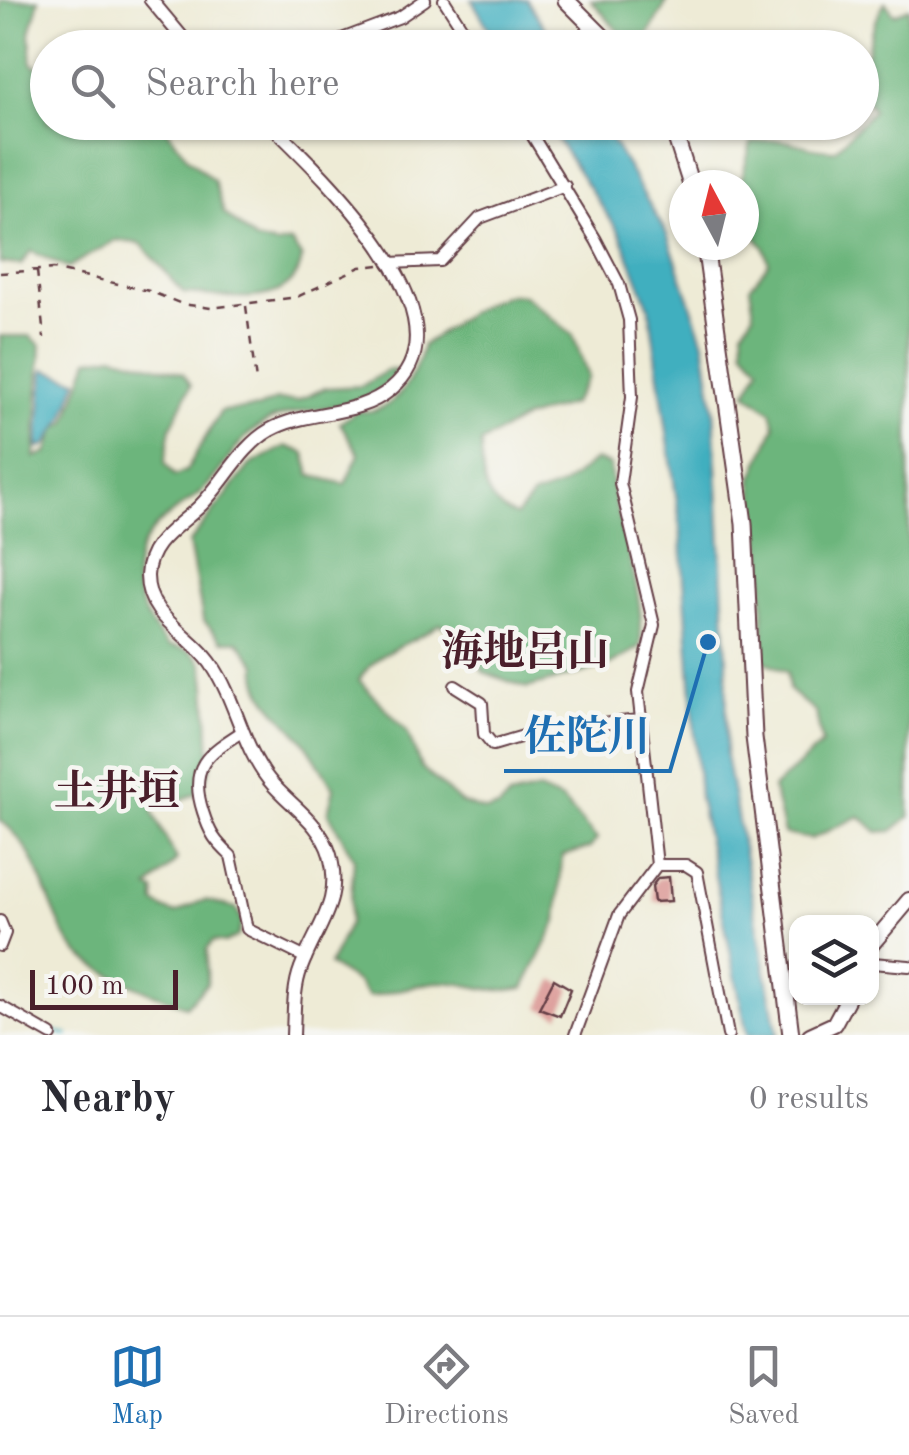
<!DOCTYPE html>
<meta charset="utf-8">
<style>
body{margin:0;font-family:"Old Standard TT","Noto Serif JP",serif;background:#f2f2f3;color:#2b2b33}
.controls{position:absolute;right:30px;bottom:30px;display:grid;overflow:hidden;border-radius:20px;box-shadow:0 2px 8px #0004}
.controls button{width:90px;height:90px;display:grid;place-items:center;padding:0;border:0;border-bottom:2px solid #e1e1e2;background:#fff;color:#2b2b33;font:50px sans-serif}
.compass{position:absolute;left:669px;top:170px;width:90px;height:90px;border-radius:50%;background:#fff;box-shadow:0 2px 8px #0004;rotate:353deg}
.scale{position:absolute;left:30px;bottom:25px;width:148px;box-sizing:border-box;padding-left:10px;border:5px solid #4a1f2b;border-top:0;font-size:28px;line-height:35px;white-space:nowrap;color:#4a1f2b;-webkit-text-stroke:8px #f6f6f2;paint-order:stroke}
.list{margin:0;padding:0;list-style:none}
h2{display:flex;justify-content:space-between;align-items:center;height:130px;margin:0;padding:0 40px;font-size:42px}
h2 small{font-size:32px;font-weight:400;color:#7c7c81}
.icon{flex:none;width:55px;height:55px;fill:none;stroke:currentColor;stroke-width:2;stroke-linecap:round;stroke-linejoin:round}
.map{position:relative;flex:none;width:909px;height:1035px;overflow:hidden}
.search{position:absolute;background:#fff;box-shadow:0 2px 8px #0004;left:30px;right:30px;top:30px;height:110px;display:flex;align-items:center;gap:25px;box-sizing:border-box;padding:0 35px;border-radius:55px;color:#7c7c81;font-size:38px}
.sheet{height:280px;background:#fff}
nav{display:flex;justify-content:space-around;align-items:center;box-sizing:border-box;height:140px;border-top:2px solid #e1e1e2;background:#fff;font-size:28px;color:#7c7c81}
nav a{display:grid;justify-items:center;gap:5px}
nav .on{color:#1f6fb2}
.map>svg:first-child{display:block}
</style>
<div class="map">
<svg width="909" height="1035" viewBox="0 0 909 1035">
<rect width="100%" height="100%" fill="#f6f6f2"/>
<filter id="ink" filterUnits="userSpaceOnUse"><feTurbulence type="fractalNoise" baseFrequency=".01" numOctaves="2"/><feDisplacementMap in="SourceGraphic" scale="20" xChannelSelector="R" yChannelSelector="G"/><feConvolveMatrix kernelMatrix="1 2 1 2 8 2 1 2 1" color-interpolation-filters="sRGB"/></filter>
<filter id="wash" filterUnits="userSpaceOnUse"><feTurbulence type="fractalNoise" baseFrequency=".0048" numOctaves="4" result="noise"/><feDisplacementMap in="SourceGraphic" scale="40" xChannelSelector="R" yChannelSelector="G"/><feGaussianBlur stdDeviation="2.25" result="paint"/><feColorMatrix in="noise" values="0 0 0 0 0 0 0 0 0 0 0 0 0 0 0 0 0 1.4 0 .05"/><feComposite in="paint" operator="in"/></filter>
<g filter="url(#wash)">
<rect width="100%" height="100%" fill="#eeebd6"/>
<path fill="#6cb57b" stroke="#5b6a53" stroke-width="2.5" d="M0,0h39l-9,33 2,30 15,10 1,49 114,1 26,35 26,23 10,32 31,27 21,5 15,-3 11,16c-8,54 -78,38 -118,35l-43,-49 -25,-4 -49,28 -36,-17 -10,14 -21,-2z
M591,0h77l-27,47 -8,1z
M885,2l9,12 15,-6v809l-17,14 -15,1 -17,-16 -49,23 -27,-5 -11,-46 49,-44 -6,-31 -27,-23 -2,-18 -23,-11 -1,-103 -11,-79 23,-53 -4,-15 -25,-18 14,-26 -16,-18 -1,-20 11,-16 -4,-26 19,-24 -5,-16 -20,-24v-38h-4l11,-42c40,-9 45,6 84,7l38,-40 -11,-17c5,-38 4,-57 23,-91z
M509,294l15,1 49,40 15,42 -16,27 -49,15 -42,24c1,31 1,62 35,73l17,-20 29,-10 33,-26 15,5c4,63 37,119 30,182l-30,18 -83,23 -44,-16 -11,-31 -32,-17c-33,24 -58,21 -81,56l48,51 14,36 40,36 25,8 13,-3 10,-11 30,-7 23,10 35,39 -7,9 -28,8 -5,66 -33,66c-41,7 -51,-6 -86,-6 -14,0 -51,12 -70,15l-10,-14 -29,-18 20,-42 5,-64 -26,-47 6,-24c-11,-16 -20,-33 -31,-48 -19,-24 -49,-42 -46,-75l-19,-24h-16l-19,-21 -14,-77 61,-78 36,-19 19,7 5,22 35,9 14,-30 -19,-31 17,-12c39,5 58,-35 66,-66 28,-19 54,-42 86,-51z
M0,336h30l11,9 -6,112 12,-4 9,-24 11,-7 22,-63 25,-4 69,18 8,12 -20,42 -6,36 10,13 11,-5 35,-60 38,-3 17,-8 21,1 28,-13 37,-2 26,-16h8c-22,44 -87,33 -125,50 -33,15 -40,40 -63,65 -15,17 -39,27 -54,44 -33,37 -17,85 14,117 14,2 25,4 34,17 6,11 7,84 8,101 0,9 -8,22 -13,29l-18,8 -17,-6 -7,5 -2,13 24,47 -28,28 6,3v12c28,20 22,5 50,-3l31,8 6,13 -4,15 -13,7 -12,-2 -6,8v35l-21,22c-30,-11 -100,-36 -117,-64 -24,-40 -29,-92 -69,-122z"/>
<path fill="#41afbf" stroke="#466775" stroke-width="2.5" d="M472,0h55l30,47h-58z
M546,123h56l65,111 37,108 10,66 13,253 -1,95 52,279h-31l-48,-238 -19,-273 -31,-217 -29,-73z
M44,369l34,11 -14,39 -19,27 -7,2z"/>
<g fill="none" stroke-linecap="round" stroke-linejoin="round">
<path stroke="#41afbf" stroke-width="2.5" d="M54,1031l14,4"/>
</g>
<g id="blocks">
<path fill="#d9918e" d="M669,877l2,24 -17,1 -2,-16 6,-8z
M554,979l17,10 -11,27 -21,-8z"/>
</g>
</g>
<g filter="url(#ink)">
<use href="#blocks" fill-opacity="0" stroke="#633e45" stroke-width="2.5"/>
<g fill="none" stroke-linecap="round" stroke-linejoin="round">
<g stroke="#633e45" stroke-width="14">
<path id="minor" d="M444,0l31,48
M318,48l82,-31 25,-17
M524,122l72,118 23,44 10,36 3,77 -12,86 34,142 -16,67 19,173 -38,50 -44,120
M389,263l51,-2 40,-43 85,-32
M455,686l27,17 2,31 9,11 51,-15 95,-10
M243,731c-36,23 -55,35 -40,81 7,22 12,29 28,44l16,73 59,29
M657,865h29l11,7 31,163
M0,921l5,12 -5,13
M872,963l37,3
M0,1006l51,29"/>
</g>
<g stroke="#633e45" stroke-width="16">
<path id="tertiary" d="M151,0l40,48
M268,122c49,48 209,196 123,267 -35,29 -83,20 -121,41 -30,17 -46,53 -71,77 -22,21 -51,35 -52,69 0,43 45,58 65,89 24,35 30,81 57,115 20,25 51,41 61,75 13,47 -14,72 -29,113 -8,20 -7,46 -8,67"/>
</g>
<g stroke="#633e45" stroke-width="18">
<path id="secondary" d="M872,944l37,-44
M810,1035l24,-11 14,-26"/>
</g>
<g stroke="#633e45" stroke-width="19">
<path id="primary" d="M566,0l48,48
M671,122l20,63
M705,245l39,278 10,214 37,298"/>
</g>
<path stroke="#633e45" stroke-width="2.5" stroke-dasharray="8 8" stroke-linecap="butt" d="M37,271l7,67
M0,273l53,-4 96,22 33,13 29,4 86,-11 63,-30 20,-2
M246,306l10,75"/>
<use href="#minor" stroke="#fff" stroke-width="10"/>
<use href="#tertiary" stroke="#fff" stroke-width="12"/>
<use href="#secondary" stroke="#fff" stroke-width="14"/>
<use href="#primary" stroke="#fff" stroke-width="15"/>
</g>
</g>
<g text-anchor="middle" dominant-baseline="central" stroke-width="9" stroke-linejoin="round" paint-order="stroke">
<g font-size="42" font-weight="bold" fill="#4a1f2b" stroke="#f6f6f2">
<text x="525" y="654">海地呂山</text>
<text x="117" y="794">土井垣</text>
</g>
</g>
<path fill="none" stroke="#1f6fb2" stroke-width="4" d="M708 642L670 771H504"/>
<circle fill="#1f6fb2" stroke="#f6f6f2" stroke-width="4" cx="708" cy="642" r="10"/>
<g font-size="42" text-anchor="middle" font-weight="bold" fill="#1f6fb2" stroke="#f6f6f2" stroke-width="9" stroke-linejoin="round" paint-order="stroke">
<text x="587" y="750">佐陀川</text>
</g>
</svg>
<div class="controls">
<button><svg class="icon" aria-label="layers" viewBox="0 0 24 24"><path d="M12 4l9 5-9 5-9-5zM3 14l9 5 9-5"/></svg></button>
</div>
<svg class="compass" viewBox="-18 -18 36 36"><path d="M0-13l5 13h-10z" fill="#e53935"/><path d="M0 13l5-13h-10z" fill="#7c7c81"/></svg>
<div class="scale">100 m</div>
<div class="search"><svg class="icon" aria-label="search" viewBox="0 0 24 24"><circle cx="10" cy="10" r="6"/><path d="M15 15l6 6"/></svg>Search here</div>
</div>
<section class="sheet">
<h2>Nearby<small>0 results</small></h2>
<ul class="list">
</ul>
</section>
<nav>
<a class="on"><svg class="icon" aria-label="map" viewBox="0 0 24 24"><path d="M3 6l6-2 6 2 6-2v14l-6 2-6-2-6 2zM9 4v14M15 6v14"/></svg>Map</a>
<a><svg class="icon" aria-label="directions" viewBox="0 0 24 24"><path d="M12 3l9 9-9 9-9-9zM9 14v-3h6M13 9l2 2-2 2"/></svg>Directions</a>
<a><svg class="icon" aria-label="saved" viewBox="0 0 24 24"><path d="M7 4h10v16l-5-4-5 4z"/></svg>Saved</a>
</nav>
